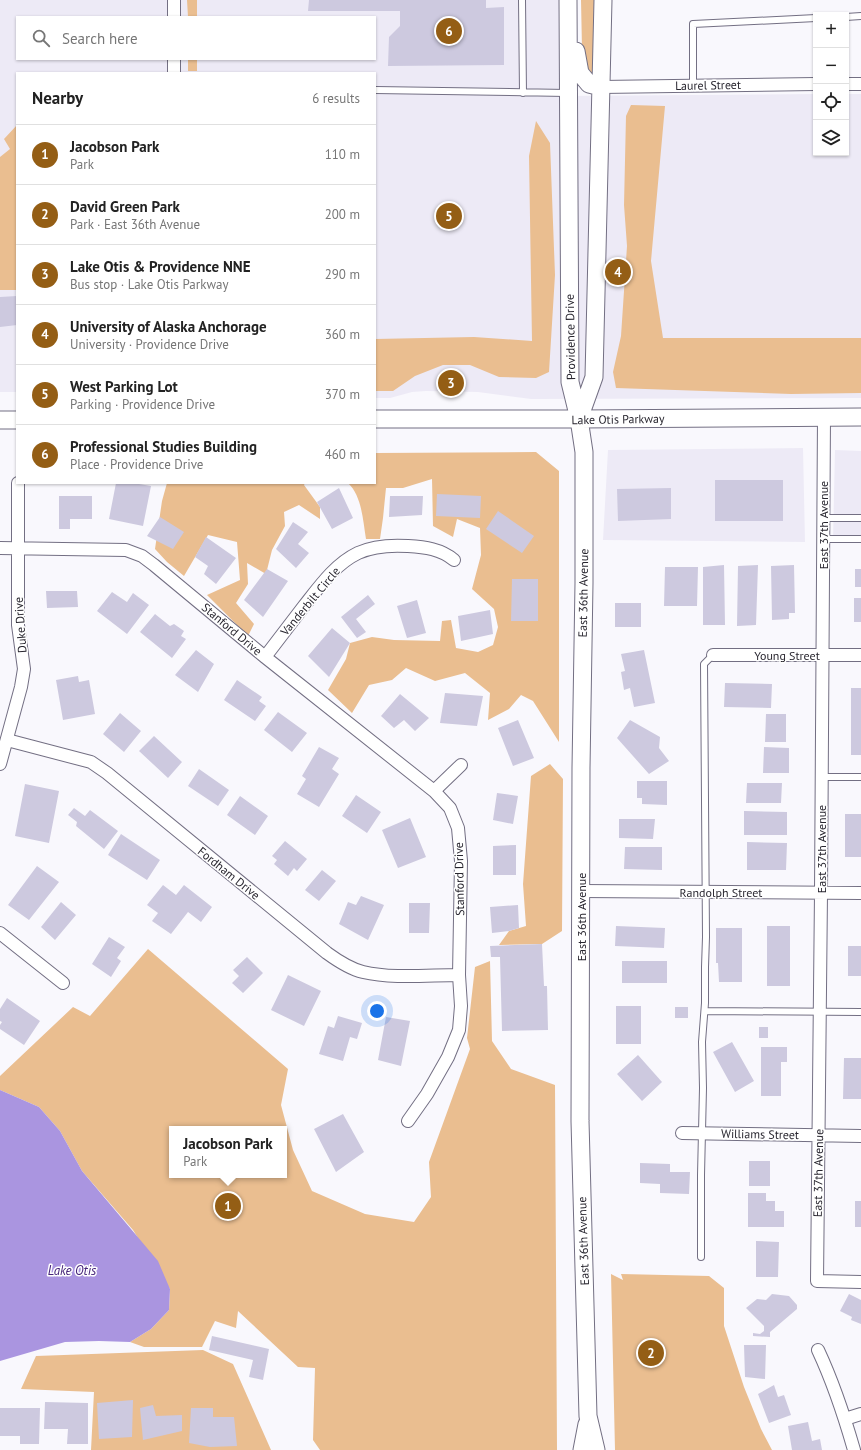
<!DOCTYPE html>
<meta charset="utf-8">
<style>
body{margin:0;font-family:"PT Sans",sans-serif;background:#f6f6f6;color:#222}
.controls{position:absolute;right:12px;top:12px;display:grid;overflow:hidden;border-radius:0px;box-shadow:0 1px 3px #0004}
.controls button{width:36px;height:36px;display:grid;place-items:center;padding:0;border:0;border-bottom:1px solid #e0e0e0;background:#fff;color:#222;font:20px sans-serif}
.you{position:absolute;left:377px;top:1011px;width:14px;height:14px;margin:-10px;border:3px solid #fff;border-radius:50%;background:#1a73e8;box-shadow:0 0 0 6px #1a73e833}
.badge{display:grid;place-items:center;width:26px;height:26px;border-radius:50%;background:#945e15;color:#fff;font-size:13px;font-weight:700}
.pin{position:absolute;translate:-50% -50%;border:2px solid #fff;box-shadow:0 1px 4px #0006}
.popup{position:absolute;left:169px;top:1126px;width:118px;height:52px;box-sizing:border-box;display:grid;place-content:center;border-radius:0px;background:#fff;filter:drop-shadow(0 1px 3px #0005);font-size:13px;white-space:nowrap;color:#767676}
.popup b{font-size:15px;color:#222}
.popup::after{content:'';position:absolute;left:50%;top:100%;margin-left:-8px;border:8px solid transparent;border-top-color:#fff}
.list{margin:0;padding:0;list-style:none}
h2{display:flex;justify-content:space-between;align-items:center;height:52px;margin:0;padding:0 16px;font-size:17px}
h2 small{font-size:13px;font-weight:400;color:#767676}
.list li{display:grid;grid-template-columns:26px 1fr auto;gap:12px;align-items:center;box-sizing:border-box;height:60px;padding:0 16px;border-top:1px solid #e0e0e0}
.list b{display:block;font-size:15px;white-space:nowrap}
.list p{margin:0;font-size:13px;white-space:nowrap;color:#767676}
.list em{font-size:13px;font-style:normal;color:#767676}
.icon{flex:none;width:22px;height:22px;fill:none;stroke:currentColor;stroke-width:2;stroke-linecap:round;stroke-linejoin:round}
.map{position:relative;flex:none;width:861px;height:1450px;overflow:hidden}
.search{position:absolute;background:#fff;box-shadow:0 1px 3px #0004;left:16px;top:16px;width:360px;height:44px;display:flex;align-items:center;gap:10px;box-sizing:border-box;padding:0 14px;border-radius:0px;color:#767676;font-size:15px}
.panel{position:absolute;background:#fff;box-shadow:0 1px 3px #0004;left:16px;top:72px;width:360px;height:412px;border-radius:0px}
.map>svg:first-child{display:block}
</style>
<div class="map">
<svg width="861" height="1450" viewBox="0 0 861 1450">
<rect width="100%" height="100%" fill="#f9f8fd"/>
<path fill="#edeaf6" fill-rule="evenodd" d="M0,0h559l1,96 256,-2v59h30v-59h15v304l-330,1 -53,-7 -52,-1 -14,1 -22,6h-15v-325h-358v319h-17zM17,17h358v42h-358z
M803,448l2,94 -202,-2 5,-90z
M835,450l26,1v91h-28z"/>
<path fill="#eabe90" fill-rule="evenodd" d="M187,0h10v17h-9z
M581,0h13l-1,75 -6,-6 -5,-20z
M188,59h9v12h-9z
M631,105l34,1 -14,155 12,77h198v55l-70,1 -175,-6 -3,-16 8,-36 6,-90 -3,-41 2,-89z
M536,121l14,22 5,132 -6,97 -13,6 -37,-1 -29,-12h-27l-28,11 -22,15h-18v-52l99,-2 58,4 -3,-185z
M17,125v165h-17v-133l10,-8 -6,-10z
M536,452l23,19v271l-26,-41 -12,-6 -12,14 -21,11 2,-27 -25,-20 -30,8 -29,-13 -14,12 -23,5 -17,28 -24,-23 18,-31 4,-16 22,-6 22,3 46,1 2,-20 9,-1 5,28 22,4 15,-7 5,-18 -4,-18 -22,-20 9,-34 -1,-27 -23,-9 -4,18 -20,-11 -1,-47 -29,9h-17l-3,30 -3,21h-14c-3,-18 -4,-43 -18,-56h27v-30z
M167,483h138l-1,2 16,22v12l-21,-14 -15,7 1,14 -13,24 -6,24 -19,-11 1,21 -12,19 18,21 -6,12 -41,-41 33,-15 -3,-38 -29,-7 -24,41 -17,-14 -12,-13 7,-48z
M550,764l13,15 -1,152 -20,13 -43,1 10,-14 17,-5 -3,-42 8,-108z
M148,949l140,120 -7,36 12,45 19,41 53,23 49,8 17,-25 -2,-35 41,-113 -3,-11 8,-71 15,-6 2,80 19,28 44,16 2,365h-237l-7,-10 2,-72 -17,-1 -60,-56 -2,17 -21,-7 -13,26h-58l-14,-5 21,-13 18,-19 1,-21 -37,-59 -51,-59 -22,-40 -21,-24 -39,-17v-14l73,-69 17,9zM172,1129h112v46h-112z
M611,1274l12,6 -2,-6 88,2 15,12v38l20,61 17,42 11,21h-157z
M203,1350l30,14 38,86h-180l3,-58 -73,-3 15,-33z"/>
<path fill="#aa95e0" d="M0,1090l39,17 21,24 22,40 76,90 12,28 -1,21 -18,19 -21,13 -31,-1 -34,1 -65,19z"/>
<path fill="#cdc9df" d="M309,0h177v8l18,-1v58l-116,1 1,-29 11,-11v-15h-92z
M17,296v29l-17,2v-30z
M715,480h68v41h-68z
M116,483h17l18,3 -8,40 -34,-7z
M339,488l14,30 -21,11 -15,-27z
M671,488v31l-53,2 -1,-32z
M437,494l44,2 -1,22 -44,-2z
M59,496h33v23h-22v10h-11z
M390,496h33l-1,19 -33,2z
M498,511l36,25 -12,17 -36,-24z
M160,517l24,15 -11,17 -26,-13z
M293,522l15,10 -10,12 11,9 -13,15 -20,-19z
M206,537l30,21 -20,26 -12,-10 4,-8 -13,-9z
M724,565l1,60h-22v-58z
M758,565l-2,60 -19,1 1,-60z
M794,565l1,48h-6v6l-17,1 -1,-54z
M665,567h33l-1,39h-33z
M267,569l21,12 -25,36 -19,-17z
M855,569h6v18h-6z
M512,579h26v42h-27z
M46,591h31l1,16 -31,1z
M112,592l15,10 6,-9 16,12 -22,29 -30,-23z
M368,595l7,9 -19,15 10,13 -9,6 -16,-21z
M854,598h7v24h-7z
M417,600l9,33 -19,5 -10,-32z
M615,603h26v24h-26z
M490,610l3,24 -32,7 -3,-25z
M155,614l15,12 4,-2 10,7 -3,5 5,3 -14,19 -32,-26z
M332,628l18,15 -21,34 -21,-21z
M196,650l18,14 -16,28 -23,-17z
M644,650l11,53 -21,4 -4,-19 -6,2 -3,-18 4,-1 -4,-17z
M78,676l1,6 10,-2 6,34 -32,6 -7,-40z
M237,680l25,17 -3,4 7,5 -11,15 -31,-21z
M725,683l47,1 -1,24 -47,-1z
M851,688h10v67h-10z
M445,693l38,3 -6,30 -37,-3z
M400,694l29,24 -14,13 -11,-11 -10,8 -13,-12z
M278,712l29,21 -15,19 -28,-22z
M120,713l21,18 -17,21 -21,-18z
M766,714h20v28h-21z
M518,720l16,38 -21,8 -15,-38z
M630,720l30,17 -1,11 10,13 -20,13 -32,-36z
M154,736l28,26 -14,16 -29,-27z
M319,747l20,11 -7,11 7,5 -20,33 -22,-13 9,-15 -4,-3z
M764,747l25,1v25h-26z
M199,769l30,21 -11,16 -30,-20z
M637,781h30v24l-25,-1v-6h-5z
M747,783h35l-1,20h-35z
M25,784l34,7 -10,52 -34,-7z
M497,793l21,3 -5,28 -20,-4z
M356,795l25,17 -14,21 -25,-17z
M240,796l28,20 -13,19 -28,-20z
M74,808l11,8 5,-6 28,21 -14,18 -28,-23 1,-4 -9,-7z
M744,811l43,1v23h-43z
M845,814h16v43h-16z
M410,818l16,39 -28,11 -16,-38z
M619,819h36l-2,20 -34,-1z
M121,834l39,26 -13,20 -39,-25z
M285,841l22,18 -10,12 -3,-3 -6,8 -14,-12 3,-4 -5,-4z
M747,842l40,1 -1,27h-39z
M516,845v30h-23v-29z
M625,847h37v23l-38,-1z
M37,866l22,16 -30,38 -21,-15z
M322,870l14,11 -17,20 -14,-11z
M163,885l13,10 8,-10 28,22 -11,15 -13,-10 -17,22 -19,-13 6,-8 -11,-8z
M361,896l23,9 -16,35 -29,-16 9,-22 8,3z
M61,902l15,13 -21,25 -14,-13z
M409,903h21l-1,30h-20z
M518,905l1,23 -10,3 -17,2 -2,-26z
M616,926l49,2 -1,20 -49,-2z
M767,926h23v60h-23z
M716,928h26v54h-23l-1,-19h-2z
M109,937l16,10 -8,11 4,3 -10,16 -19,-13z
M542,944l2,42h3l1,44 -46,1 -2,-74h-9l-1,-11z
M848,946h13v30h-13z
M247,957l16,16 -20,20 -11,-10 7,-7 -6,-6z
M622,961h45v22h-45z
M288,975l33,16 -17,35 -33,-16z
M7,998l33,23 -16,24 -24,-16v-4l2,-3 -2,-1v-12z
M616,1006h25v38h-25z
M675,1007h13v11h-13z
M338,1016l24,7 -5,16 -7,-2 -7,24 -24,-7 9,-28 6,2z
M386,1017l24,4 -9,45 -23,-6z
M759,1027h9v11h-9z
M732,1042l22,39 -19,11 -22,-40z
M761,1047h26v15h-6v34h-20z
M638,1055l24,27 -20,19 -25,-27z
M844,1058h17v41h-18z
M343,1114l21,38 -28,20 -22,-43z
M749,1161h21v25h-21z
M640,1163l30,1v8h20l-1,22 -29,-1v-9l-20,-1z
M748,1193h18v8h9v10h9v16h-36z
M855,1201h6v26h-6z
M756,1241l23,1 -1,35h-22z
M772,1294l17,2 8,9v4l-27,23v5l-17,-1v-3l7,1 4,-3v-5l-18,-18 11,-9 9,1z
M849,1294l12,6v24l-10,-4 1,-3 -12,-6z
M212,1336l57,13 -6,31 -14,-3 4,-17 -44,-10z
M744,1345h22l-1,34 -20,-2z
M774,1385l4,12 6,-2 7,20 -22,8 -11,-29z
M133,1400l-1,37 -33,2 -2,-36z
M45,1402l43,1v41h-21l1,-15h-24z
M153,1405l3,11 26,-1v16l-39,9 -3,-32z
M0,1408h40l-1,36h-19v-8h-20z
M191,1408h22v9h21l3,29 -27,1 -21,-4z
M808,1422l4,19 8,-2 2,11h-30l-4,-24z"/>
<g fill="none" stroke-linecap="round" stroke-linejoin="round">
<g stroke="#736f83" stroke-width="8">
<path id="lane" d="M522,0l1,93
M846,17l15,-1
M693,85v-61l123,-6
M375,90l192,3
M823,518h38
M823,539h38
M822,777h39
M705,1011l156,1
M701,1257v-82l2,-87 -1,-46 3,-39v-36l1,-30 -2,-273 9,-9"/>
</g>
<g stroke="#736f83" stroke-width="14">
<path id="street" d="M174,0v17
M174,59v14
M846,84h15
M601,87l215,-3
M824,417l-3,476 -4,388 44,1
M0,548l126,2 16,6 12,9 111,92 169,134 16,17 8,20 3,33 -2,114 2,31 -2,24 -11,27 -21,37 -19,27
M713,655h148
M265,657c13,-17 26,-34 39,-51 15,-19 31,-42 54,-53 15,-7 34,-8 50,-7 17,1 33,3 46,14
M7,740l84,22 16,11 220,180c11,8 23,16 36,19 29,7 66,3 96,3
M0,764l21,-77 3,-18 -6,-44v-142
M434,791l27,-26
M581,891l280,2
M0,933l63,50
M682,1133l179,3
M818,1350c15,32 26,65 36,100
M845,1419l16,-5"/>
</g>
<g stroke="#736f83" stroke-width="19">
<path id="secondary" d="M568,0l2,382 9,37 5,33v131l-3,185 -1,353 8,295 8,34
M576,51l4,22 9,11 12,3
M375,419h204l282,-2
M579,419l15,-42 9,-377
M0,420h17
M582,1450l5,-26"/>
</g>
<use href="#lane" stroke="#fff" stroke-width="6"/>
<use href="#street" stroke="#fff" stroke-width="12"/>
<use href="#secondary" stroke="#fff" stroke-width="17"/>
</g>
<g text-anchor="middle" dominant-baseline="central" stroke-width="3" stroke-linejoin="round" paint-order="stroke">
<g font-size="12" fill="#28262f" stroke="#fff">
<text transform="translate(708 85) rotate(-1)">Laurel Street</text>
<text transform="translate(570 337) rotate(-91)">Providence Drive</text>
<text transform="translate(618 419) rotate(-1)">Lake Otis Parkway</text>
<text transform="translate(823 525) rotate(-90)">East 37th Avenue</text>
<text transform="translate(583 593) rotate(-89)">East 36th Avenue</text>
<text transform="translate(310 601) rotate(-50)">Vanderbilt Circle</text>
<text transform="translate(20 625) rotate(-94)">Duke Drive</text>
<text transform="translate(232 629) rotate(40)">Stanford Drive</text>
<text x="787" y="655">Young Street</text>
<text transform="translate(821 849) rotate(-90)">East 37th Avenue</text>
<text transform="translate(229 873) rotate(39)">Fordham Drive</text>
<text transform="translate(459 879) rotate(-91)">Stanford Drive</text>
<text x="721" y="892">Randolph Street</text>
<text transform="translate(581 917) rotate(-90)">East 36th Avenue</text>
<text transform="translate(760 1134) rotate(1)">Williams Street</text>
<text transform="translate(818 1173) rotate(-89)">East 37th Avenue</text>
<text transform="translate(583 1241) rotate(-92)">East 36th Avenue</text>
</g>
<g font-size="13" font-style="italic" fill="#442379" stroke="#fff">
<text x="72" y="1270">Lake Otis</text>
</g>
</g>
</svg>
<div class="controls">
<button>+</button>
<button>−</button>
<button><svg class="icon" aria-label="locate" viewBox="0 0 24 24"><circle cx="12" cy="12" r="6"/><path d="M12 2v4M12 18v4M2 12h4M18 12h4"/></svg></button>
<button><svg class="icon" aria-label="layers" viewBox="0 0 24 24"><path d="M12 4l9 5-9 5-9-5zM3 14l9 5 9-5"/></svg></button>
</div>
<div class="you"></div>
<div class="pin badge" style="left:228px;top:1206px">1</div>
<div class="popup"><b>Jacobson Park</b>Park</div>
<div class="pin badge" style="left:651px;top:1353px">2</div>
<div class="pin badge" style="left:451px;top:383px">3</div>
<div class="pin badge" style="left:618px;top:272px">4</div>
<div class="pin badge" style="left:449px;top:216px">5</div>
<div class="pin badge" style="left:449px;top:31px">6</div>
<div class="search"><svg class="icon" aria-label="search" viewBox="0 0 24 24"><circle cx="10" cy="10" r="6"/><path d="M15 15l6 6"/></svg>Search here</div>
<section class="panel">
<h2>Nearby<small>6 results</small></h2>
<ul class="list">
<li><span class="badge">1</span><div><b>Jacobson Park</b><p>Park</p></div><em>110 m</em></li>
<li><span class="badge">2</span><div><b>David Green Park</b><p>Park · East 36th Avenue</p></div><em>200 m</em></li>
<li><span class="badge">3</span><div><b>Lake Otis &amp; Providence NNE</b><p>Bus stop · Lake Otis Parkway</p></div><em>290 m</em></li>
<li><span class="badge">4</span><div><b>University of Alaska Anchorage</b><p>University · Providence Drive</p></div><em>360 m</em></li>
<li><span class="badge">5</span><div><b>West Parking Lot</b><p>Parking · Providence Drive</p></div><em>370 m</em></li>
<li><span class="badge">6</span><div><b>Professional Studies Building</b><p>Place · Providence Drive</p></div><em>460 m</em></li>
</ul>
</section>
</div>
